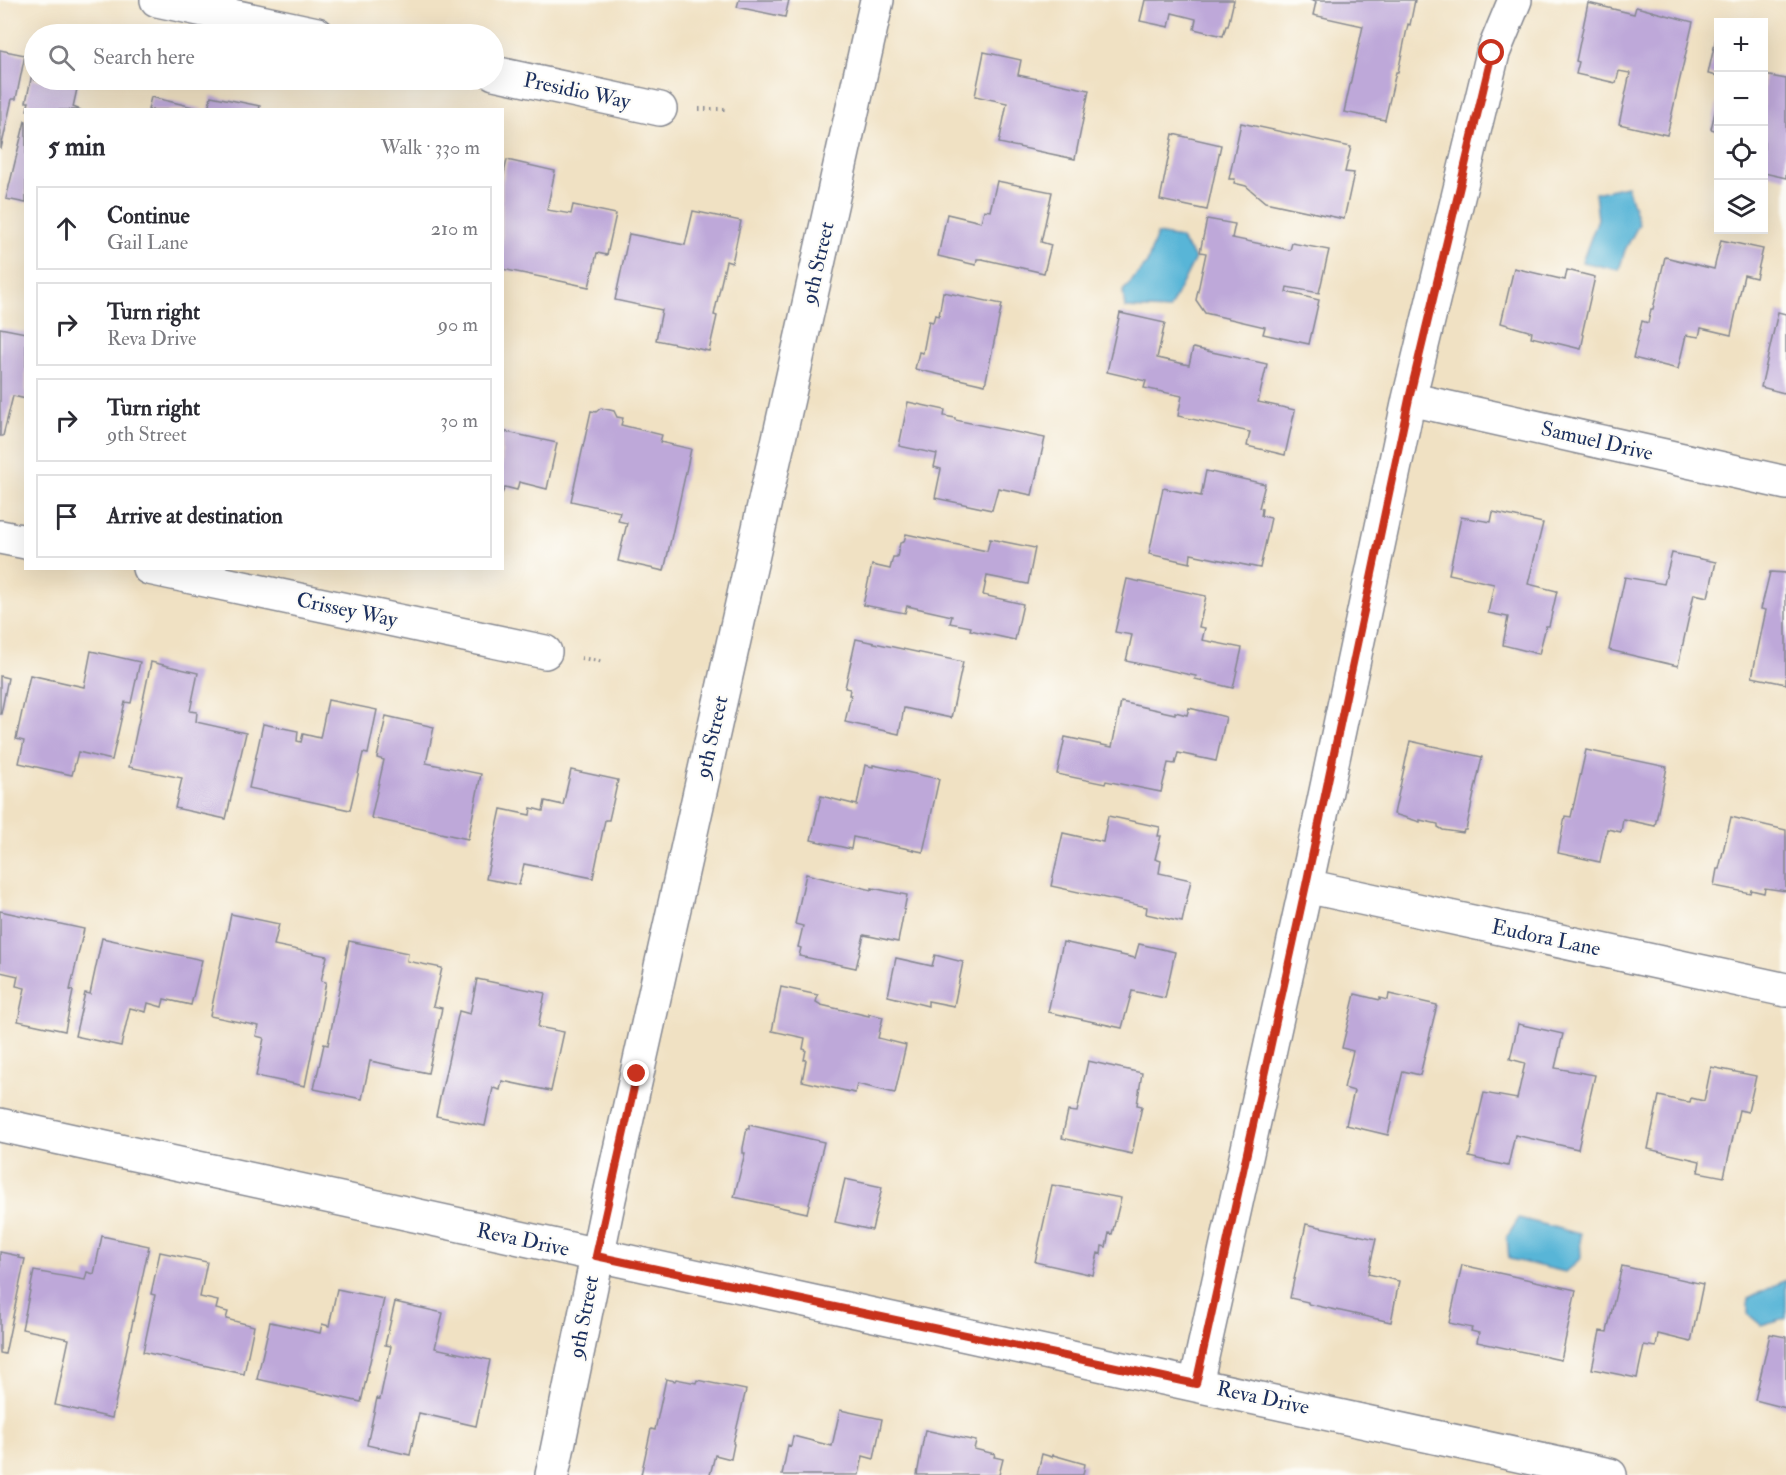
<!DOCTYPE html>
<meta charset="utf-8">
<style>
body{margin:0;font-family:"IM FELL Double Pica",serif;background:#f7f7f7;color:#2b2b33}
.controls{position:absolute;right:18px;top:18px;display:grid;overflow:hidden;border-radius:0px;box-shadow:0 6px 24px #0002}
.controls button{width:54px;height:54px;display:grid;place-items:center;padding:0;border:0;border-bottom:2px solid #e1e1e2;background:#fff;color:#2b2b33;font:30px sans-serif}
.stop{position:absolute;width:18px;height:18px;margin:-14px;border:4px solid #c8321e;border-radius:50%;background:#fff}
.stop.end{background:#c8321e;border-color:#fff;box-shadow:0 2px 6px #0008}
.list{margin:0;padding:0;list-style:none}
h2{display:flex;justify-content:space-between;align-items:center;height:78px;margin:0;padding:0 24px;font-size:26px}
h2 small{font-size:20px;font-weight:400;color:#7c7c81}
.list li{display:grid;grid-template-columns:39px 1fr auto;gap:18px;align-items:center;box-sizing:border-box;height:84px;margin:0 12px 12px;padding:0 12px;border:2px solid #e1e1e2;border-radius:0px}
.list b{display:block;font-size:22px;white-space:nowrap}
.list p{margin:0;font-size:20px;white-space:nowrap;color:#7c7c81}
.list em{font-size:20px;font-style:normal;color:#7c7c81}
.icon{flex:none;width:33px;height:33px;fill:none;stroke:currentColor;stroke-width:2;stroke-linecap:round;stroke-linejoin:round}
.map{position:relative;flex:none;width:1786px;height:1475px;overflow:hidden}
.search{position:absolute;background:#fff;box-shadow:0 6px 24px #0002;left:24px;top:24px;width:480px;height:66px;display:flex;align-items:center;gap:15px;box-sizing:border-box;padding:0 21px;border-radius:33px;color:#7c7c81;font-size:22px}
.panel{position:absolute;background:#fff;box-shadow:0 6px 24px #0002;left:24px;top:108px;width:480px;height:462px;border-radius:0px}
.map>svg:first-child{display:block}
</style>
<div class="map">
<svg width="1786" height="1475" viewBox="0 0 1786 1475">
<rect width="100%" height="100%" fill="#fdfcf7"/>
<filter id="ink" filterUnits="userSpaceOnUse"><feTurbulence type="fractalNoise" baseFrequency=".0167" numOctaves="2"/><feDisplacementMap in="SourceGraphic" scale="12" xChannelSelector="R" yChannelSelector="G"/><feConvolveMatrix kernelMatrix="1 2 1 2 8 2 1 2 1" color-interpolation-filters="sRGB"/></filter>
<filter id="wash" filterUnits="userSpaceOnUse"><feTurbulence type="fractalNoise" baseFrequency=".008" numOctaves="4" result="noise"/><feDisplacementMap in="SourceGraphic" scale="24" xChannelSelector="R" yChannelSelector="G"/><feGaussianBlur stdDeviation="1.35" result="paint"/><feColorMatrix in="noise" values="0 0 0 0 0 0 0 0 0 0 0 0 0 0 0 0 0 1.4 0 .05"/><feComposite in="paint" operator="in"/></filter>
<g filter="url(#wash)">
<rect width="100%" height="100%" fill="#f0e1c3"/>
<path fill="#59b5d7" stroke="#3a729a" stroke-width="1.5" d="M1627,186l12,38 -14,26 -6,20 -37,-8 16,-43 -3,-26z
M1157,234l23,4 15,20 -26,52 -44,-2 -2,-17 24,-28z
M1519,1218l61,16 1,24 -16,14 -56,-13 -2,-22z
M1786,1280v38l-25,7 -13,-11v-16z"/>
<g id="blocks">
<path fill="#bea8d9" d="M739,0h50l-4,17 -48,-10z
M1145,0h89l-6,26h-2l-3,10 -29,-7 2,-10 -24,-6 -3,14 -29,-6z
M1310,0h105l-5,25 -2,-1 -10,48h-2l-11,48 -41,-8 19,-86 -50,-11 3,-13z
M1588,3l46,11 2,-7 57,15 -26,113 -48,-11 11,-51 -11,-2 -3,12 -40,-9 3,-12 -3,-1z
M1718,29v47l-10,-2z
M0,50l25,5 -9,44h-4l-11,50z
M984,52l37,8 -3,15 71,15 -14,69 -76,-16 8,-40 -32,-7z
M34,65v15h45l-6,27 8,3h-54l2,-8h-3z
M1764,75l22,4v99l-22,-5z
M211,96l49,10 -1,4h-51z
M151,97l51,12v1h-54z
M1718,99v32l-7,-2z
M25,121h1v82l-20,-4z
M1241,123l110,24 -6,25 9,1 -10,46 -79,-17 -19,-16 -12,-3 1,-4h-6z
M1173,134l48,11 -14,65 -47,-10z
M507,160l48,11 -8,39 24,4 2,-9 43,9 -9,41 -10,-2 -8,34 -87,-18v-87z
M997,181l55,11 -11,50 10,3 -7,28 -62,-14h-5l-1,6 -38,-9 9,-42 34,8 3,-12 6,1z
M693,211l48,10 -9,42 -6,-2 -12,54 3,1 -8,35 -53,-11 6,-30 -47,-10 14,-66 56,11z
M1207,219l28,5 -3,14 58,12 2,-7 37,7 -10,43 -32,-6 -1,5 33,8 -10,44 -46,-10 2,-7 -60,-14 -9,-13 10,-47 -6,-1z
M1721,240l42,9 -7,29 -12,-3 -13,60 -30,-7 -2,9 -13,-2 -8,34 -45,-11 9,-37 6,2 3,-14h2l12,-52 49,12z
M1514,268l51,12 2,-10 28,7 -13,57 2,1 -3,14 -50,-12 1,-5 -31,-9z
M943,292l59,12 -17,81 -70,-16 4,-17 4,1 6,-32 4,1 2,-7 4,1z
M1778,312l8,2v77l-2,2 -23,-6z
M1120,313l45,10 -8,35 32,7 4,-17 74,16 -9,38 37,8 -10,45 -38,-9 3,-14 -72,-16 4,-20 -38,-8 2,-7 -39,-9z
M0,328l26,5v66l-13,-3 -10,40h-3z
M908,402l37,8 -1,6 11,2v2l90,18 -13,57 -34,-7 -6,22 -57,-12 6,-29 -7,-2 3,-13 -38,-8z
M601,408l13,3 3,6 6,1 -2,7 41,10 -2,7 31,7 -27,122 -46,-10 9,-38 -9,-2 2,-9 -49,-11 20,-90 5,1z
M502,431l55,12 -10,46 -28,-7 -2,8 -12,-3 -3,7z
M1206,471l59,13 -6,24 3,1 -1,7 10,2 -11,50 -69,-14 -1,9 -41,-9 14,-66 38,8z
M1493,512l50,11 -15,61 29,7 -8,35h-3l-7,28 -36,-9 5,-28 -20,-4 6,-29 -45,-10 12,-57 30,5z
M906,534l81,17 3,-12 45,9 -7,36 -41,-8 -4,19 40,9 -8,36 -45,-10 1,-3 -21,-4 2,-7 -45,-10 -2,7 -42,-8 9,-40 18,4 3,-12h4l3,-14 4,-1z
M1672,553l44,9 -8,35 -14,-3 -16,72 -69,-16 16,-73 39,7z
M1770,572l16,1v111l-34,-7 14,-67 -5,-1z
M1127,579l79,17 -7,31 6,1 -3,12 40,8 -9,40 -38,-9 1,-3 -70,-15 6,-26 -17,-3z
M856,639l107,23 -12,56 -47,-10 -5,26 -54,-12 6,-27h-2l1,-6 -5,-1z
M91,651l49,11 -9,41 -6,-1 -13,58 -34,-8 -6,23 -53,-12 5,-22 -8,-2 14,-64 54,12z
M151,662l47,11 -8,38 7,1 -1,10 50,11 -20,86 -51,-11 7,-30 -53,-11z
M0,676l8,2 -7,36h-1z
M328,700l49,10 -9,44 -5,-1 -13,57 -101,-22 14,-64 35,7 -1,10 4,1 2,-8 17,4z
M1121,702l54,12v-2l12,3 2,-7 37,9 -10,44 -38,-8 -3,11 -7,-1 -7,29 -55,-11 -1,3 -48,-10 8,-37 47,10z
M386,716l48,11 -8,36 55,11 -13,65 -97,-21 13,-58 -7,-2z
M1410,741l72,16 -16,73h-2l-1,3 -20,-3 -5,-3v-3l-18,-4v2l-26,-8z
M1586,750l81,17 -12,59 -32,-7 -2,13 -14,-3 -7,33 -42,-9 7,-37 6,1z
M865,765l8,2v-2l66,14 -16,73 -70,-15 -2,12 -40,-9 10,-44 36,9z
M571,770l47,10 -9,40h-4l-12,58 -69,-14 -5,21 -33,-6 15,-70 29,6 1,-7 12,3 2,-10 18,4z
M1108,816l52,11 -2,9h3l-6,23 6,2 -2,12 32,7 -9,42 -36,-8 1,-7 -96,-21 12,-53 40,9z
M1731,817l55,13v61l-21,-3 -1,5 -13,-3 -1,3 -36,-7 3,-17h2z
M806,874l66,16v-2l35,7 -9,47 -34,-7 -8,33 -57,-12 2,-8 -3,-1 5,-21 -8,-2z
M0,911l84,18 -14,61 3,1 -8,40 -47,-10 7,-33 -9,-2 2,-10 -18,-4z
M231,914l48,10 -5,21 53,11 -6,25 5,1 -21,104 -49,-10 8,-38 -8,-2 3,-10 -49,-10z
M102,938l100,22 -11,45 -27,-6 -2,8 -14,-4 -2,9 -16,-4 -9,38 -46,-10 10,-43 5,1z
M349,941l59,12 -1,8 35,7 -9,38 9,2 -14,65 -58,-12 -8,38 -48,-10 10,-45 4,1z
M1063,942l72,16 4,-14 36,8 -10,46 -33,-7 -10,37 -74,-16z
M935,955l28,7 -9,44 -26,-5v5l-40,-10 8,-38 36,8z
M477,979l68,14 -7,34 26,5 -13,59 -49,-10 -2,9 -7,-2 -8,38 -49,-10 23,-105 11,3z
M781,987l37,8 -2,7 5,3 48,11v-2l14,3 -5,21 28,7 -11,48 -38,-9 -2,9 -53,-12 4,-21h-2l2,-10 -3,-1 2,-11 -33,-7z
M1355,994l25,6v-2l8,2 1,-6 48,11 -17,70 -17,-4 -15,64 -42,-10 8,-34 -10,-3 9,-37 -11,-3z
M1518,1024l45,10 -8,34 40,7 -17,74 -63,-14 -7,31 -39,-9 15,-64 33,6 8,-36 -15,-4z
M1088,1061l54,12 -5,32 5,1 -10,48 -70,-16 6,-27 9,1z
M1711,1067l45,9 -8,36 -9,-2 -15,67 -26,-5 2,-11 -52,-12 11,-53 22,5 9,1 1,-4 13,3z
M749,1125l75,17 -17,71 -73,-16 11,-44h-2v-5l4,-20 2,1z
M845,1179l37,8 -10,43 -37,-8z
M1052,1185l69,13 -9,36 -3,-1 -3,14 -4,-1 -1,8 -3,-1 -5,22 -58,-13z
M1306,1224l70,15 -8,35 31,7 -8,41 -83,-18v-2l-18,-4z
M102,1236l47,10 -37,172 -57,-13 14,-66 -47,-10 12,-58 51,9 2,-8 7,2z
M0,1252l19,4 -1,2 7,1 -20,95 -5,-1z
M160,1252l47,10 -7,35 18,4 -2,8 12,3 -2,7 28,7 -10,48 -101,-22 12,-57 -4,-1z
M1462,1265l114,25 -15,70 -84,-18 2,-9 -8,-2 1,-3 -23,-5z
M1622,1266l81,18 -12,58 -33,-8 -2,13 -12,-2 -7,33 -45,-9 8,-38 7,1z
M337,1289l47,10 -23,103 -104,-23 13,-57 50,11 2,-9 7,2z
M395,1302l48,11 -8,35 55,12 -14,66 -57,-13 -9,42 -43,-10 10,-47 3,1 11,-53 -6,-1z
M1770,1334l16,3v71l-31,-8z
M666,1379l9,2 1,-2 20,4 1,-3 49,10 -13,53 1,1 -3,15 -16,-4 -5,20h-69l10,-46 4,1z
M840,1410l42,9 -8,40 -11,-3 -4,19h-77l6,-30 3,1 2,-10 39,10z
M925,1430l51,11 -2,8 21,5 -1,3 9,2 -4,16h-82z
M1042,1454l10,3 1,-2 32,9 -2,11h-46z"/>
</g>
</g>
<g filter="url(#ink)">
<use href="#blocks" fill-opacity="0" stroke="#868890" stroke-width="1.5"/>
<g fill="none" stroke-linecap="round" stroke-linejoin="round">
<g stroke="#868890" stroke-width="36">
<path id="minor" d="M157,0l160,34
M494,73l166,36
M1409,399l377,84
M0,537l26,5
M149,568l396,84
M1306,886l480,104
M0,1125c536,118 1074,232 1610,350
M1196,1384l110,-498 103,-487 84,-346 22,-53"/>
</g>
<g stroke="#868890" stroke-width="36">
<path id="tertiary" d="M552,1475l57,-276 268,-1199"/>
</g>
<path stroke="#868890" stroke-width="4" stroke-dasharray="1.5 4.5" stroke-linecap="butt" d="M699,109h27
M581,658l23,4"/>
<use href="#minor" stroke="#fff" stroke-width="33"/>
<use href="#tertiary" stroke="#fff" stroke-width="33"/>
</g>
</g>
<g fill="none" stroke-linecap="round" stroke-linejoin="round" filter="url(#ink)">
<path stroke="#c8321e" stroke-width="8" d="M637,1074l-41,182 600,128 110,-499 103,-486 83,-346"/>
</g>
<g text-anchor="middle" dominant-baseline="central" stroke-width="4.5" stroke-linejoin="round" paint-order="stroke">
<g font-size="21" fill="#1b2f5e" stroke="#fdfcf7">
<text transform="translate(577 91) rotate(12)">Presidio Way</text>
<text transform="translate(818 263) rotate(-77)">9th Street</text>
<text transform="translate(1597 441) rotate(13)">Samuel Drive</text>
<text transform="translate(347 610) rotate(12)">Crissey Way</text>
<text transform="translate(712 737) rotate(-77)">9th Street</text>
<text transform="translate(1546 938) rotate(12)">Eudora Lane</text>
<text transform="translate(523 1240) rotate(12)">Reva Drive</text>
<text transform="translate(584 1317) rotate(-79)">9th Street</text>
<text transform="translate(1263 1398) rotate(12)">Reva Drive</text>
</g>
</g>
</svg>
<div class="controls">
<button>+</button>
<button>−</button>
<button><svg class="icon" aria-label="locate" viewBox="0 0 24 24"><circle cx="12" cy="12" r="6"/><path d="M12 2v4M12 18v4M2 12h4M18 12h4"/></svg></button>
<button><svg class="icon" aria-label="layers" viewBox="0 0 24 24"><path d="M12 4l9 5-9 5-9-5zM3 14l9 5 9-5"/></svg></button>
</div>
<div class="stop" style="left:1492px;top:53px"></div>
<div class="stop end" style="left:637px;top:1074px"></div>
<div class="search"><svg class="icon" aria-label="search" viewBox="0 0 24 24"><circle cx="10" cy="10" r="6"/><path d="M15 15l6 6"/></svg>Search here</div>
<section class="panel">
<h2>5 min<small>Walk · 330 m</small></h2>
<ul class="list">
<li><svg class="icon" aria-label="ahead" viewBox="0 0 24 24"><path d="M12 20V5M6 11l6-6 6 6"/></svg><div><b>Continue</b><p>Gail Lane</p></div><em>210 m</em></li>
<li><svg class="icon" aria-label="right" viewBox="0 0 24 24"><path d="M7 20v-9h11M14 6l5 5-5 5"/></svg><div><b>Turn right</b><p>Reva Drive</p></div><em>90 m</em></li>
<li><svg class="icon" aria-label="right" viewBox="0 0 24 24"><path d="M7 20v-9h11M14 6l5 5-5 5"/></svg><div><b>Turn right</b><p>9th Street</p></div><em>30 m</em></li>
<li><svg class="icon" aria-label="arrive" viewBox="0 0 24 24"><path d="M6 21V4h12l-3 4 3 4H6"/></svg><div><b>Arrive at destination</b></div></li>
</ul>
</section>
</div>
